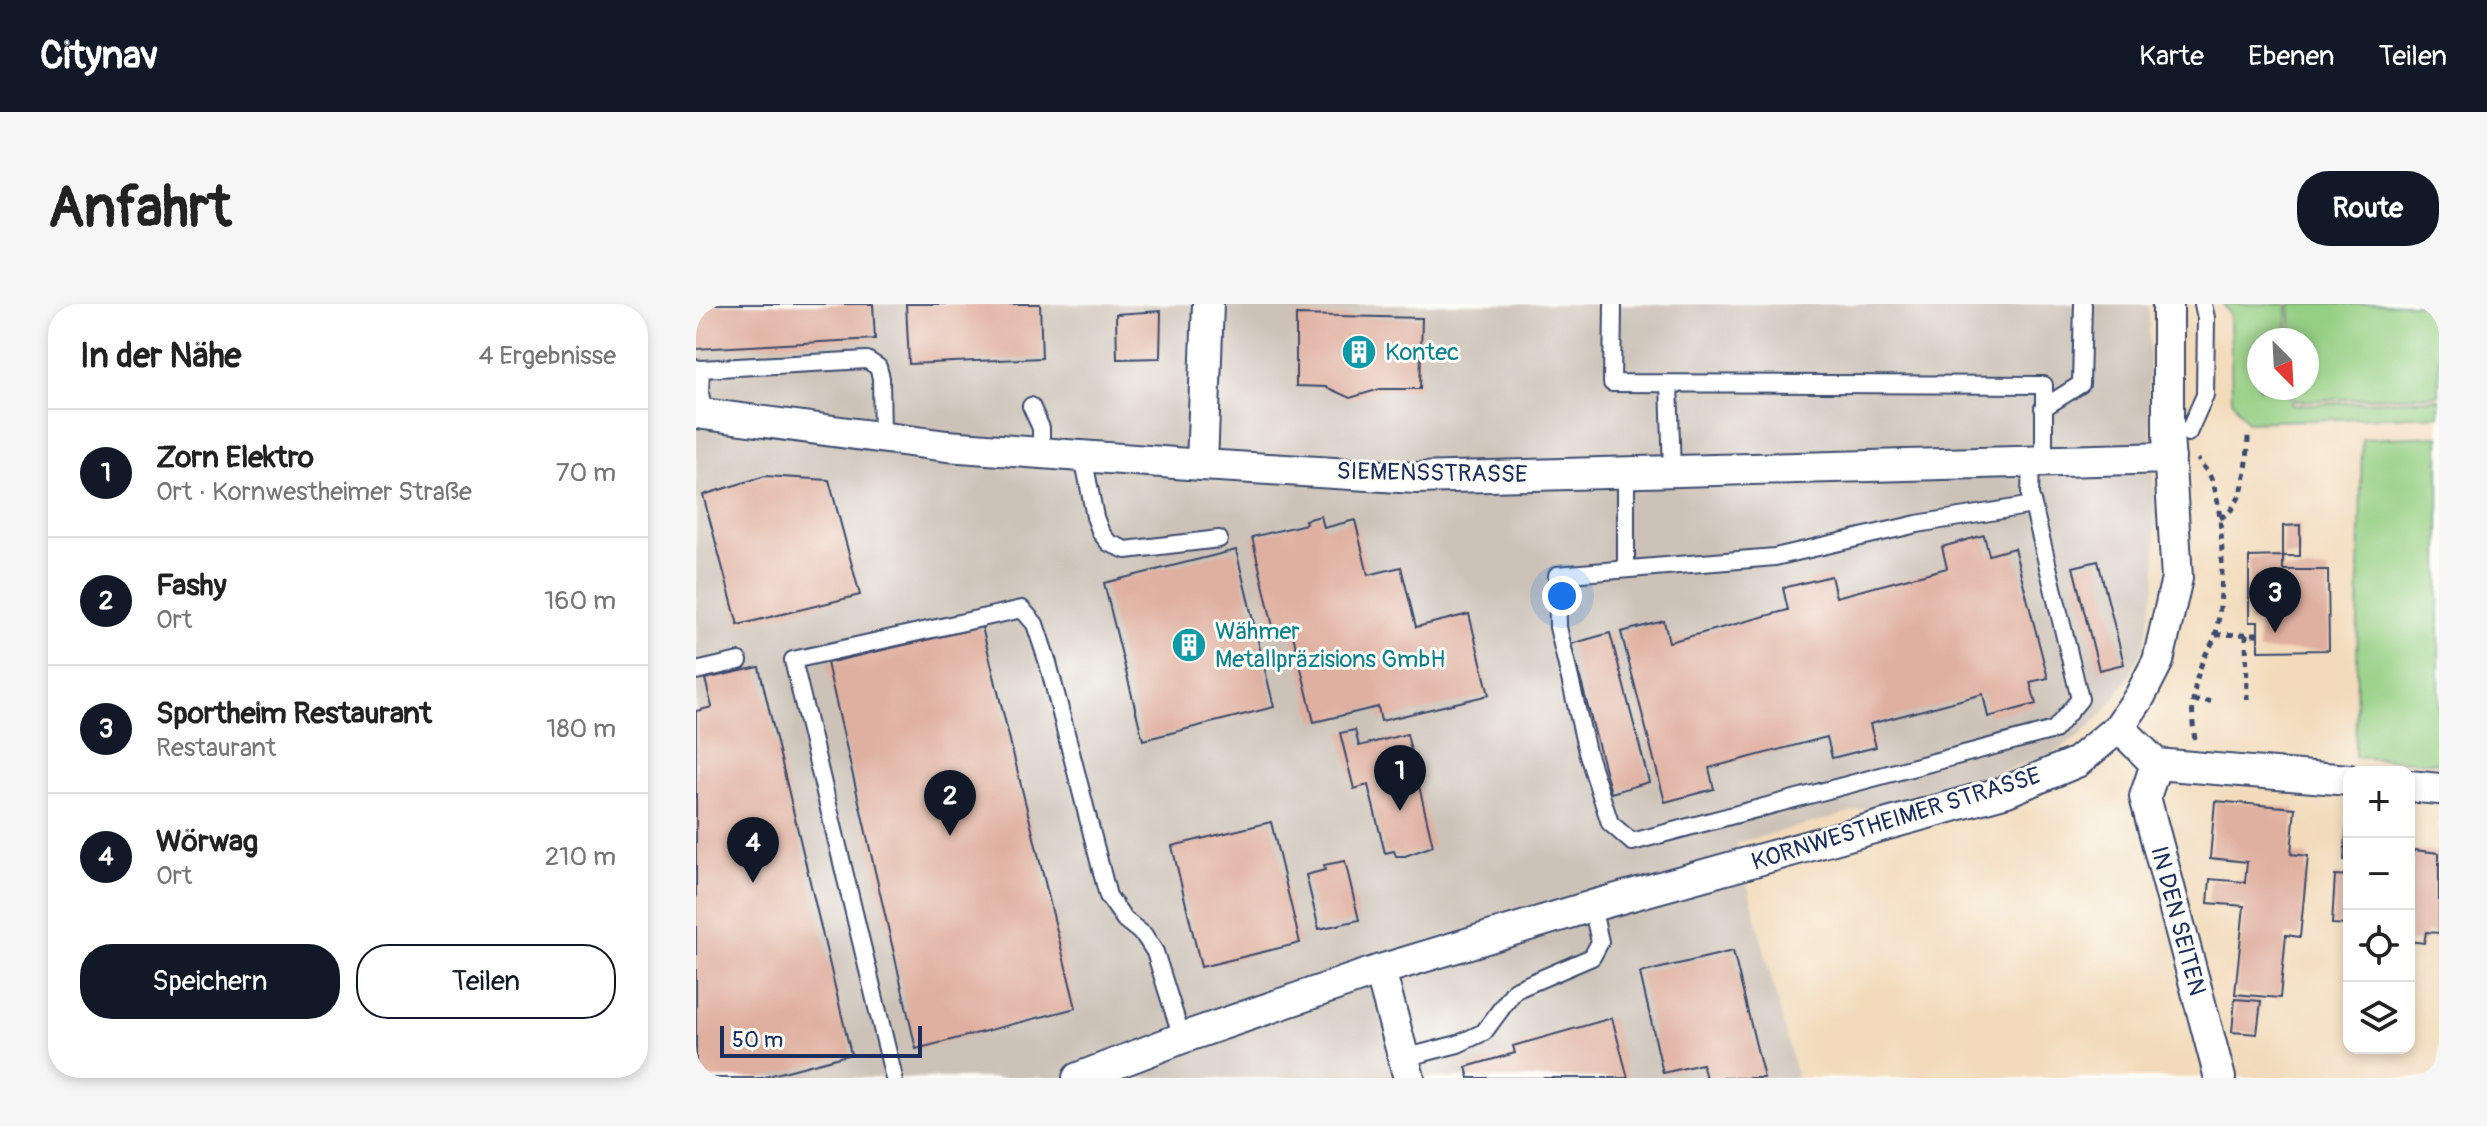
<!DOCTYPE html>
<html lang="de">
<meta charset="utf-8">
<style>
body{margin:0;font-family:Pangolin,sans-serif;background:#f6f6f6;color:#222}
.controls{position:absolute;right:24px;bottom:24px;display:grid;overflow:hidden;border-radius:16px;box-shadow:0 4px 12px #0003}
.controls button{width:72px;height:72px;display:grid;place-items:center;padding:0;border:0;border-bottom:2px solid #e0e0e0;background:#fff;color:#222;font:40px sans-serif}
.compass{position:absolute;left:1551px;top:24px;width:72px;height:72px;border-radius:50%;background:#fff;box-shadow:0 4px 12px #0003;rotate:156deg}
.scale{position:absolute;left:24px;bottom:20px;width:202px;box-sizing:border-box;padding-left:8px;border:4px solid #1b2f5e;border-top:0;font-size:22px;line-height:28px;white-space:nowrap;color:#1b2f5e;-webkit-text-stroke:6px #fdfcf7;paint-order:stroke}
.you{position:absolute;left:866px;top:292px;width:28px;height:28px;margin:-20px;border:6px solid #fff;border-radius:50%;background:#1a73e8;box-shadow:0 0 0 12px #1a73e833}
.badge{display:grid;place-items:center;width:52px;height:52px;border-radius:50%;background:#111827;color:#fff;font-size:26px;font-weight:700}
.pin{position:absolute;translate:-50% -66px;filter:drop-shadow(0 2px 4px #0008)}
.pin::after{content:'';position:absolute;top:42px;width:28px;height:24px;background:inherit;clip-path:polygon(0 0,100% 0,50% 100%)}
.list{margin:0;padding:0;list-style:none}
h2{display:flex;justify-content:space-between;align-items:center;height:104px;margin:0;padding:0 32px;font-size:34px}
h2 small{font-size:26px;font-weight:400;color:#767676}
.list li{display:grid;grid-template-columns:52px 1fr auto;gap:24px;align-items:center;box-sizing:border-box;height:128px;padding:0 32px;border-top:2px solid #e0e0e0}
.list b{display:block;font-size:30px;white-space:nowrap}
.list p{margin:0;font-size:26px;white-space:nowrap;color:#767676}
.list em{font-size:26px;font-style:normal;color:#767676}
.actions{display:flex;gap:16px;padding:24px 32px}
.actions a{flex:1;padding:18px 0;border:2px solid #111827;border-radius:32px;text-align:center;font-size:28px;color:#111827}
.actions .main{background:#111827;color:#fff}
.icon{flex:none;width:44px;height:44px;fill:none;stroke:currentColor;stroke-width:2;stroke-linecap:round;stroke-linejoin:round}
.map{position:relative;flex:none;width:1743px;height:774px;overflow:hidden;border-radius:32px}
header{display:flex;align-items:center;gap:48px;box-sizing:border-box;height:112px;padding:0 40px;background:#111827;color:#fff}
header strong{font-size:38px}
nav{display:flex;gap:44px;margin-inline-start:auto;font-size:28px}
.intro{display:flex;align-items:center;justify-content:space-between;box-sizing:border-box;height:192px;padding:0 48px}
h1{margin:0;font-size:56px}
.button{padding:20px 36px;border-radius:32px;background:#111827;color:#fff;font-size:28px;font-weight:700}
main{display:flex;gap:48px;padding:0 48px}
aside{flex:1;background:#fff;border-radius:32px;box-shadow:0 4px 12px #0003}
.map>svg:first-child{display:block}
</style>
<header>
<strong>Citynav</strong>
<nav><a>Karte</a><a>Ebenen</a><a>Teilen</a></nav>
</header>
<div class="intro"><h1>Anfahrt</h1><a class="button">Route</a></div>
<main>
<aside>
<h2>In der Nähe<small>4 Ergebnisse</small></h2>
<ul class="list">
<li><span class="badge">1</span><div><b>Zorn Elektro</b><p>Ort · Kornwestheimer Straße</p></div><em>70 m</em></li>
<li><span class="badge">2</span><div><b>Fashy</b><p>Ort</p></div><em>160 m</em></li>
<li><span class="badge">3</span><div><b>Sportheim Restaurant</b><p>Restaurant</p></div><em>180 m</em></li>
<li><span class="badge">4</span><div><b>Wörwag</b><p>Ort</p></div><em>210 m</em></li>
</ul>
<div class="actions"><a class="main">Speichern</a><a>Teilen</a></div>
</aside>
<div class="map">
<svg width="1743" height="774" viewBox="0 0 1743 774">
<rect width="100%" height="100%" fill="#fdfcf7"/>
<filter id="ink" filterUnits="userSpaceOnUse"><feTurbulence type="fractalNoise" baseFrequency=".0125" numOctaves="2"/><feDisplacementMap in="SourceGraphic" scale="16" xChannelSelector="R" yChannelSelector="G"/><feConvolveMatrix kernelMatrix="1 2 1 2 8 2 1 2 1" color-interpolation-filters="sRGB"/></filter>
<filter id="wash" filterUnits="userSpaceOnUse"><feTurbulence type="fractalNoise" baseFrequency=".006" numOctaves="4" result="noise"/><feDisplacementMap in="SourceGraphic" scale="32" xChannelSelector="R" yChannelSelector="G"/><feGaussianBlur stdDeviation="1.8" result="paint"/><feColorMatrix in="noise" values="0 0 0 0 0 0 0 0 0 0 0 0 0 0 0 0 0 1.4 0 .05"/><feComposite in="paint" operator="in"/></filter>
<g filter="url(#wash)">
<rect width="100%" height="100%" fill="#f2daba"/>
<path fill="#ccc2b8" d="M0,0h1453v106l6,97 1,73 -12,66 -18,36 -22,30 -22,22 -29,20 -51,18 -265,71 60,235h-1101z"/>
<path fill="#95cf83" stroke="#587f70" stroke-width="2" d="M1527,0h64l1,36h-29v48h31l1,17 148,-6v16l-192,7 -15,-22 -2,-86z
M1594,0h149v91l-145,6v-13h13v-48h-15z
M1743,132v327l-84,-6 7,-318z"/>
<g id="blocks">
<path fill="#dfaf9f" d="M0,0h177l2,35 -179,10z
M210,0h134l2,54 -133,6z
M465,7l-1,47 -43,1 -1,-45z
M600,11l126,3 -2,71h-40l-30,9 -24,-11 -30,-1z
M69,172l64,4 31,115 -122,30 -35,-130z
M625,212l3,12 31,-8 13,55 33,-8 15,60 53,-13 20,81 -108,26 -3,-14 -64,15 -22,-91 -17,4 -23,-98 54,-13 -1,-4z
M1604,221v31h-17v-30z
M1288,231l5,20 25,-7 34,130 -18,4 6,22 -48,13 -5,-23 -113,30 6,23 -44,11 -5,-21 -118,31 5,21 -49,13 -44,-170 43,-11 5,21 119,-32 -5,-22 48,-12 5,21 111,-29 -5,-21z
M540,246l38,157 -131,33 -39,-157z
M1587,252v14h45l1,80 -71,1v-29h-9v-65z
M1402,257l26,103 -25,6 -26,-103z
M286,323l94,381 -160,41 -89,-386z
M914,329l39,149 -38,11 -40,-149z
M63,363l92,387 -90,24h-65v-367l16,-4 -7,-28z
M659,426l4,16 48,-12 26,112 -28,10h-9l-2,-5 -9,2 -17,-68 -14,4 -14,-56z
M1519,497l80,7 -4,46 17,2 -8,81 -14,-2 -6,63 -45,-4 9,-88 -36,-3 2,-24 35,3 2,-20 -37,-4z
M575,518l29,121 -99,24 -29,-121z
M1651,519h2v38l-5,-1z
M1718,546l25,3v80l-13,-1 -2,11 -15,-2v-51z
M649,557l14,59 -40,9 -13,-54 19,-5 -1,-5z
M1639,571l14,1v49l-17,-1z
M1037,647l31,127h-58l-4,-14 -39,9 -23,-100z
M1539,695l26,2 -4,33 -25,-2z
M916,714l16,60h-159l-3,-11 49,-14 -2,-7z"/>
</g>
</g>
<g filter="url(#ink)">
<use href="#blocks" fill-opacity="0" stroke="#3b496c" stroke-width="2"/>
<g fill="none" stroke-linecap="round" stroke-linejoin="round">
<g stroke="#3b496c" stroke-width="20">
<path id="lane" d="M917,0l-1,79 432,2v77
M0,64l5,1 -1,24 4,21
M5,65l166,-9 11,7 3,11 1,60
M973,80l3,87
M335,102l10,22v24
M1347,104l38,-24 2,-80
M1492,129l17,-38 1,-77 -3,-14
M387,152l12,61 6,16 8,10 17,7 93,-11
M1335,158l-1,33 3,10 47,194 -26,31 -422,112 -22,-19 -23,-71 -29,-125 -1,-52 218,-18 142,-33 116,-19
M930,265v-97
M0,367l43,-10
M708,754l54,-14 26,-12 31,-42 77,-33 8,-15 -8,-36
M198,774l-101,-418 229,-51 13,15 13,39 60,233 17,24 19,15 11,17 27,86"/>
</g>
<g stroke="#3b496c" stroke-width="34">
<path id="street" d="M0,109l251,33 255,19 214,13 754,-20
M506,161l6,-161
M1423,423l37,37 193,16
M1460,460l-11,33 75,281
M1713,482l30,3
M684,666l29,108
M382,774l104,-40 198,-68 212,-64 415,-115 70,-29 42,-35 20,-29 19,-37 19,-83 -9,-144v-130"/>
</g>
<path stroke="#3b496c" stroke-width="5" stroke-dasharray="6 6" stroke-linecap="butt" d="M1524,214c27,-12 28,-60 28,-85
M1520,331l30,-1
M1551,396l-1,-66h12
M1497,397h21
M1499,435c-5,-26 -2,-54 8,-79 4,-9 11,-18 13,-27 8,-33 10,-130 -7,-159 -3,-5 -8,-9 -11,-15"/>
<use href="#lane" stroke="#fff" stroke-width="16"/>
<use href="#street" stroke="#fff" stroke-width="30"/>
</g>
</g>
<defs>
<g id="building-disc" transform="scale(1.8)"><circle r="9.5" fill="#0f9aa8" stroke="#fdfcf7"/><path d="M-4-6H4V6H1V3H-1V6H-4ZM-2.5-4.3h1.7v1.8h-1.7ZM.8-4.3h1.7v1.8H.8ZM-2.5-1h1.7V.8h-1.7ZM.8-1h1.7V.8H.8Z" fill="#fff"/></g>
</defs>
<g fill-rule="evenodd">
<use href="#building-disc" x="663" y="48"/>
<use href="#building-disc" x="493" y="341"/>
</g>
<g text-anchor="middle" dominant-baseline="central" stroke-width="6" stroke-linejoin="round" paint-order="stroke">
<g font-size="24" fill="#0d838f" stroke="#fdfcf7" text-anchor="start">
<text x="689" y="48">Kontec</text>
<text x="519" y="327">Wähmer<tspan x="519" dy="28">Metallpräzisions GmbH</tspan></text>
</g>
<g font-size="24" fill="#1b2f5e" stroke="#fdfcf7">
<text transform="translate(736 169) rotate(1)">SIEMENSSTRASSE</text>
<text transform="translate(1200 515) rotate(-17)">KORNWESTHEIMER STRASSE</text>
<text transform="translate(1482 617) rotate(75)">IN DEN SEITEN</text>
</g>
</g>
</svg>
<div class="controls">
<button>+</button>
<button>−</button>
<button><svg class="icon" aria-label="locate" viewBox="0 0 24 24"><circle cx="12" cy="12" r="6"/><path d="M12 2v4M12 18v4M2 12h4M18 12h4"/></svg></button>
<button><svg class="icon" aria-label="layers" viewBox="0 0 24 24"><path d="M12 4l9 5-9 5-9-5zM3 14l9 5 9-5"/></svg></button>
</div>
<svg class="compass" viewBox="-18 -18 36 36"><path d="M0-13l5 13h-10z" fill="#e53935"/><path d="M0 13l5-13h-10z" fill="#767676"/></svg>
<div class="scale">50 m</div>
<div class="you"></div>
<div class="pin badge" style="left:704px;top:507px">1</div>
<div class="pin badge" style="left:254px;top:532px">2</div>
<div class="pin badge" style="left:1579px;top:329px">3</div>
<div class="pin badge" style="left:57px;top:579px">4</div>
</div>
</main>
